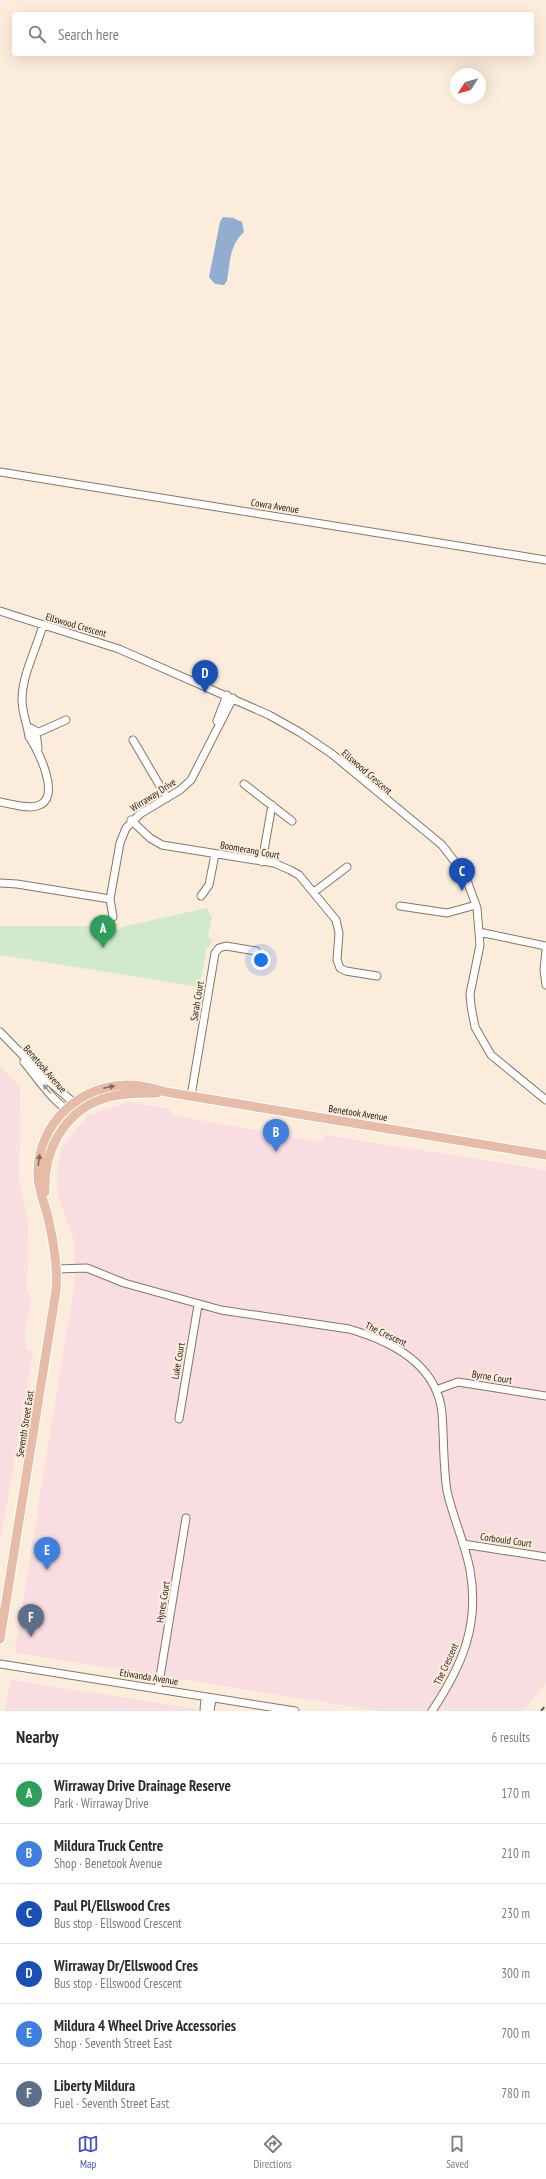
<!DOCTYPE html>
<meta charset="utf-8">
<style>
body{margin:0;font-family:"PT Sans Narrow",sans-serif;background:#f2f2f3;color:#2b2b33}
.compass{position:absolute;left:450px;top:68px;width:36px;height:36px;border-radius:50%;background:#fff;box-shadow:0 4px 16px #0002;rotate:234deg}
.you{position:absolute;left:261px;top:960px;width:14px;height:14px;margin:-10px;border:3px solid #fff;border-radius:50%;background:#1a73e8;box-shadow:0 0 0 6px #1a73e833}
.badge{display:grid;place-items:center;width:26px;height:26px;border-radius:50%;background:#4551c6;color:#fff;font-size:13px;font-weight:700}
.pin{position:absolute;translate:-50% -33px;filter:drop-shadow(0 1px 2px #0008)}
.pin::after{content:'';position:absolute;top:21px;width:14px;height:12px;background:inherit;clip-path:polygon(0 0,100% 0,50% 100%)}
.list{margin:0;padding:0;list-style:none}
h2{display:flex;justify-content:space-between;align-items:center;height:52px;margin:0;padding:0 16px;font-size:17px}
h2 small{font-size:13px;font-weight:400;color:#7c7c81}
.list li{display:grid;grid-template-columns:26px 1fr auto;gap:12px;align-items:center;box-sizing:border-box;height:60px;padding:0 16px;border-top:1px solid #e1e1e2}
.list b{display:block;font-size:15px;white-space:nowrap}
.list p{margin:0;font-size:13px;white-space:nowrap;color:#7c7c81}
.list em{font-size:13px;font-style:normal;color:#7c7c81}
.icon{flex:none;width:22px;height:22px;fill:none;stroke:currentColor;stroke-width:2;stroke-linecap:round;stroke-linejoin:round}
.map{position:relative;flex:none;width:546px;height:1711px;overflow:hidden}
.search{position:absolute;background:#fff;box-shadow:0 4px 16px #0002;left:12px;right:12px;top:12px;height:44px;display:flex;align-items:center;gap:10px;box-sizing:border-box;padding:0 14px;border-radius:4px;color:#7c7c81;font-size:15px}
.sheet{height:412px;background:#fff}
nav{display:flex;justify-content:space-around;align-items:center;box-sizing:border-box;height:56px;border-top:1px solid #e1e1e2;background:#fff;font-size:11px;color:#7c7c81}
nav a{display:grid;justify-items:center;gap:2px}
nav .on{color:#4551c6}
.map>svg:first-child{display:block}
</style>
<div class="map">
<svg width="546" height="1711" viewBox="0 0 546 1711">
<rect width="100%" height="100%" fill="#fcecdb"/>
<path fill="#f8dde1" d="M0,1065l20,23 -1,91 9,44 -1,69 4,5 -7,44 3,1 -1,7 7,2 -33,192z
M128,1102l42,7 1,6 152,27 1,-7 222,35v513l-22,28h-144l-362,-58 -3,-4 60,-367 -1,-42 -16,-45 -1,-23 5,-26 26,-30z
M12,1680l184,29v2h-191l5,-29z"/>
<path fill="#d2eacc" d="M207,908l5,10 -4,18 5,5 -7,9 -6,37 -200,-32v-29h101c6,7 13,7 21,1z"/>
<path fill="#91aed0" d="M223,217l10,1 9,4 2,10c-15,14 -14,31 -17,49l-3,4 -9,-1 -6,-7 11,-55z"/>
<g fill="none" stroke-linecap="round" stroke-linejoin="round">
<g stroke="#877662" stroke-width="9">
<path id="minor" d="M0,472l546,88
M0,611l119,38 150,66 32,18 31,21 110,91 23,30 12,33 3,37 -10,49 1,12 4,21 16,28 55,45
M217,721l10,-26
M28,731c-2,-10 -6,-20 -6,-31 0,-25 14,-50 21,-75
M37,733l29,-13
M36,736l-7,1 -1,-6 3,-3 5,3 2,17
M133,740l34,58
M244,784l48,37
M0,802c11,2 26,7 37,4 26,-7 1,-55 -7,-68
M131,820l19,18 12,7 112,18 16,7 9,5 37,45 3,13 -2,27 3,8 6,3 31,5
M262,862l10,-57
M0,883l17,1 93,15
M314,892l33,-25
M201,896l8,-11 6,-31
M400,906l47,7 29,-8
M113,917l-3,-18 10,-56 6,-15 14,-14 40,-24 11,-10 42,-82
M479,932l67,14
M546,950l-2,20 2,15
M0,1032l44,45 29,25 2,6
M24,1062c12,14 30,42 46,49
M191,1096l24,-143 4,-5 7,-2 30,5
M57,1269l30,-1 37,15 97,27 128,19c42,12 88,35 93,84 2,26 1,52 5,78 6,27 18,52 23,79 10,55 -8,96 -38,141
M436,1390l22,-8 88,14
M179,1419l19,-114
M463,1544l83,13
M0,1664l295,47
M158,1689l28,-171
M204,1711l1,-14
M210,1711l2,-13"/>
</g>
<g stroke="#fff" stroke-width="11">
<path id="major" d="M45,1192c-2,-40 18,-79 57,-93 18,-6 37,-6 55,-6
M0,1639l56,-348c2,-26 -3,-52 -9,-78 -4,-13 -9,-25 -9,-39 -1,-50 43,-91 93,-89 12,0 24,4 35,7l380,63"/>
</g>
<use href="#minor" stroke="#fff" stroke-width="7"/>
<use href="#major" stroke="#e6bba7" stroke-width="9"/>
<path stroke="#61584d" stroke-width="2" stroke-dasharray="5 5" stroke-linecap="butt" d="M541,1711l5,-6"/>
</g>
<defs><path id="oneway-solid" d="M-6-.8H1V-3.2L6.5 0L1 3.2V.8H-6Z"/></defs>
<g fill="#846a5c">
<use href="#oneway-solid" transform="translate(109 1087) rotate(-12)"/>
<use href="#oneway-solid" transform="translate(39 1160) rotate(-82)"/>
</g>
<use fill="#9b9894" href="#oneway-solid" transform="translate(47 1089) rotate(-132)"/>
<g text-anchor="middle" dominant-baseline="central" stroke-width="4" stroke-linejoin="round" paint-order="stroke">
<g font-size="10" fill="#211a12" stroke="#fcecdb">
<text transform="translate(275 506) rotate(9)">Cowra Avenue</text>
<text transform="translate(76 625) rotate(16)">Ellswood Crescent</text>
<text transform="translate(367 772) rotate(41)">Ellswood Crescent</text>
<text transform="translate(153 795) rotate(-33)">Wirraway Drive</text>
<text transform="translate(250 850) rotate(10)">Boomerang Court</text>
<text transform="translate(197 1001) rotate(-81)">Sarah Court</text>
<text transform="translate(45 1069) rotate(49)">Benetook Avenue</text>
<text transform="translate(358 1113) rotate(9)">Benetook Avenue</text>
<text transform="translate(386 1334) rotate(25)">The Crescent</text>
<text transform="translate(178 1361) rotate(-80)">Luke Court</text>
<text transform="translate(492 1377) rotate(9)">Byrne Court</text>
<text transform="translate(25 1424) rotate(-81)">Seventh Street East</text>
<text transform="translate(506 1540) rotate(8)">Corbould Court</text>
<text transform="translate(163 1602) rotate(-81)">Hynes Court</text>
<text transform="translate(446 1664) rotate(-65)">The Crescent</text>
<text transform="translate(149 1677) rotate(9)">Etiwanda Avenue</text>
</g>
</g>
</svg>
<svg class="compass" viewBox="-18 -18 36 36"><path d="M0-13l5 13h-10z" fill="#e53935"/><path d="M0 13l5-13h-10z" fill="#7c7c81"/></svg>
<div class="you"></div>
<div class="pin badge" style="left:103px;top:948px;background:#2e9e5b">A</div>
<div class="pin badge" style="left:276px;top:1152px;background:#3f7fe0">B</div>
<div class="pin badge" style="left:462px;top:891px;background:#1a4fb4">C</div>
<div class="pin badge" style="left:205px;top:693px;background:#1a4fb4">D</div>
<div class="pin badge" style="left:47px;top:1570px;background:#3f7fe0">E</div>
<div class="pin badge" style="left:31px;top:1637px;background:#5c6f8a">F</div>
<div class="search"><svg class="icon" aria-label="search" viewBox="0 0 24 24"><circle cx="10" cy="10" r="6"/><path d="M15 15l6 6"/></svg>Search here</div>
</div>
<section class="sheet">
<h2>Nearby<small>6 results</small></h2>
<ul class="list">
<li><span class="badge" style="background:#2e9e5b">A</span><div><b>Wirraway Drive Drainage Reserve</b><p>Park · Wirraway Drive</p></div><em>170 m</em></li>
<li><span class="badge" style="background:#3f7fe0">B</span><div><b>Mildura Truck Centre</b><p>Shop · Benetook Avenue</p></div><em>210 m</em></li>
<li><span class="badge" style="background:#1a4fb4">C</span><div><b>Paul Pl/Ellswood Cres</b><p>Bus stop · Ellswood Crescent</p></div><em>230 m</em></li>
<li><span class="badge" style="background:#1a4fb4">D</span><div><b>Wirraway Dr/Ellswood Cres</b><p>Bus stop · Ellswood Crescent</p></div><em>300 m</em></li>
<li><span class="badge" style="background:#3f7fe0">E</span><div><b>Mildura 4 Wheel Drive Accessories</b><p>Shop · Seventh Street East</p></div><em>700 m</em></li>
<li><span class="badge" style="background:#5c6f8a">F</span><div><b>Liberty Mildura</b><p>Fuel · Seventh Street East</p></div><em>780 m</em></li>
</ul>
</section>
<nav>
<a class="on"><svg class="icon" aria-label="map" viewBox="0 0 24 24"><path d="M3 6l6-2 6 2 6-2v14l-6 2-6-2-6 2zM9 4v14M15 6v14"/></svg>Map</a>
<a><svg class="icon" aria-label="directions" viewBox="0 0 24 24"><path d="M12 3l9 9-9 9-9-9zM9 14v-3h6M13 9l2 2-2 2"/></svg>Directions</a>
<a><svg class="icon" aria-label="saved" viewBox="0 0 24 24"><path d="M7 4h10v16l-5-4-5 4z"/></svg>Saved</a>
</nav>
